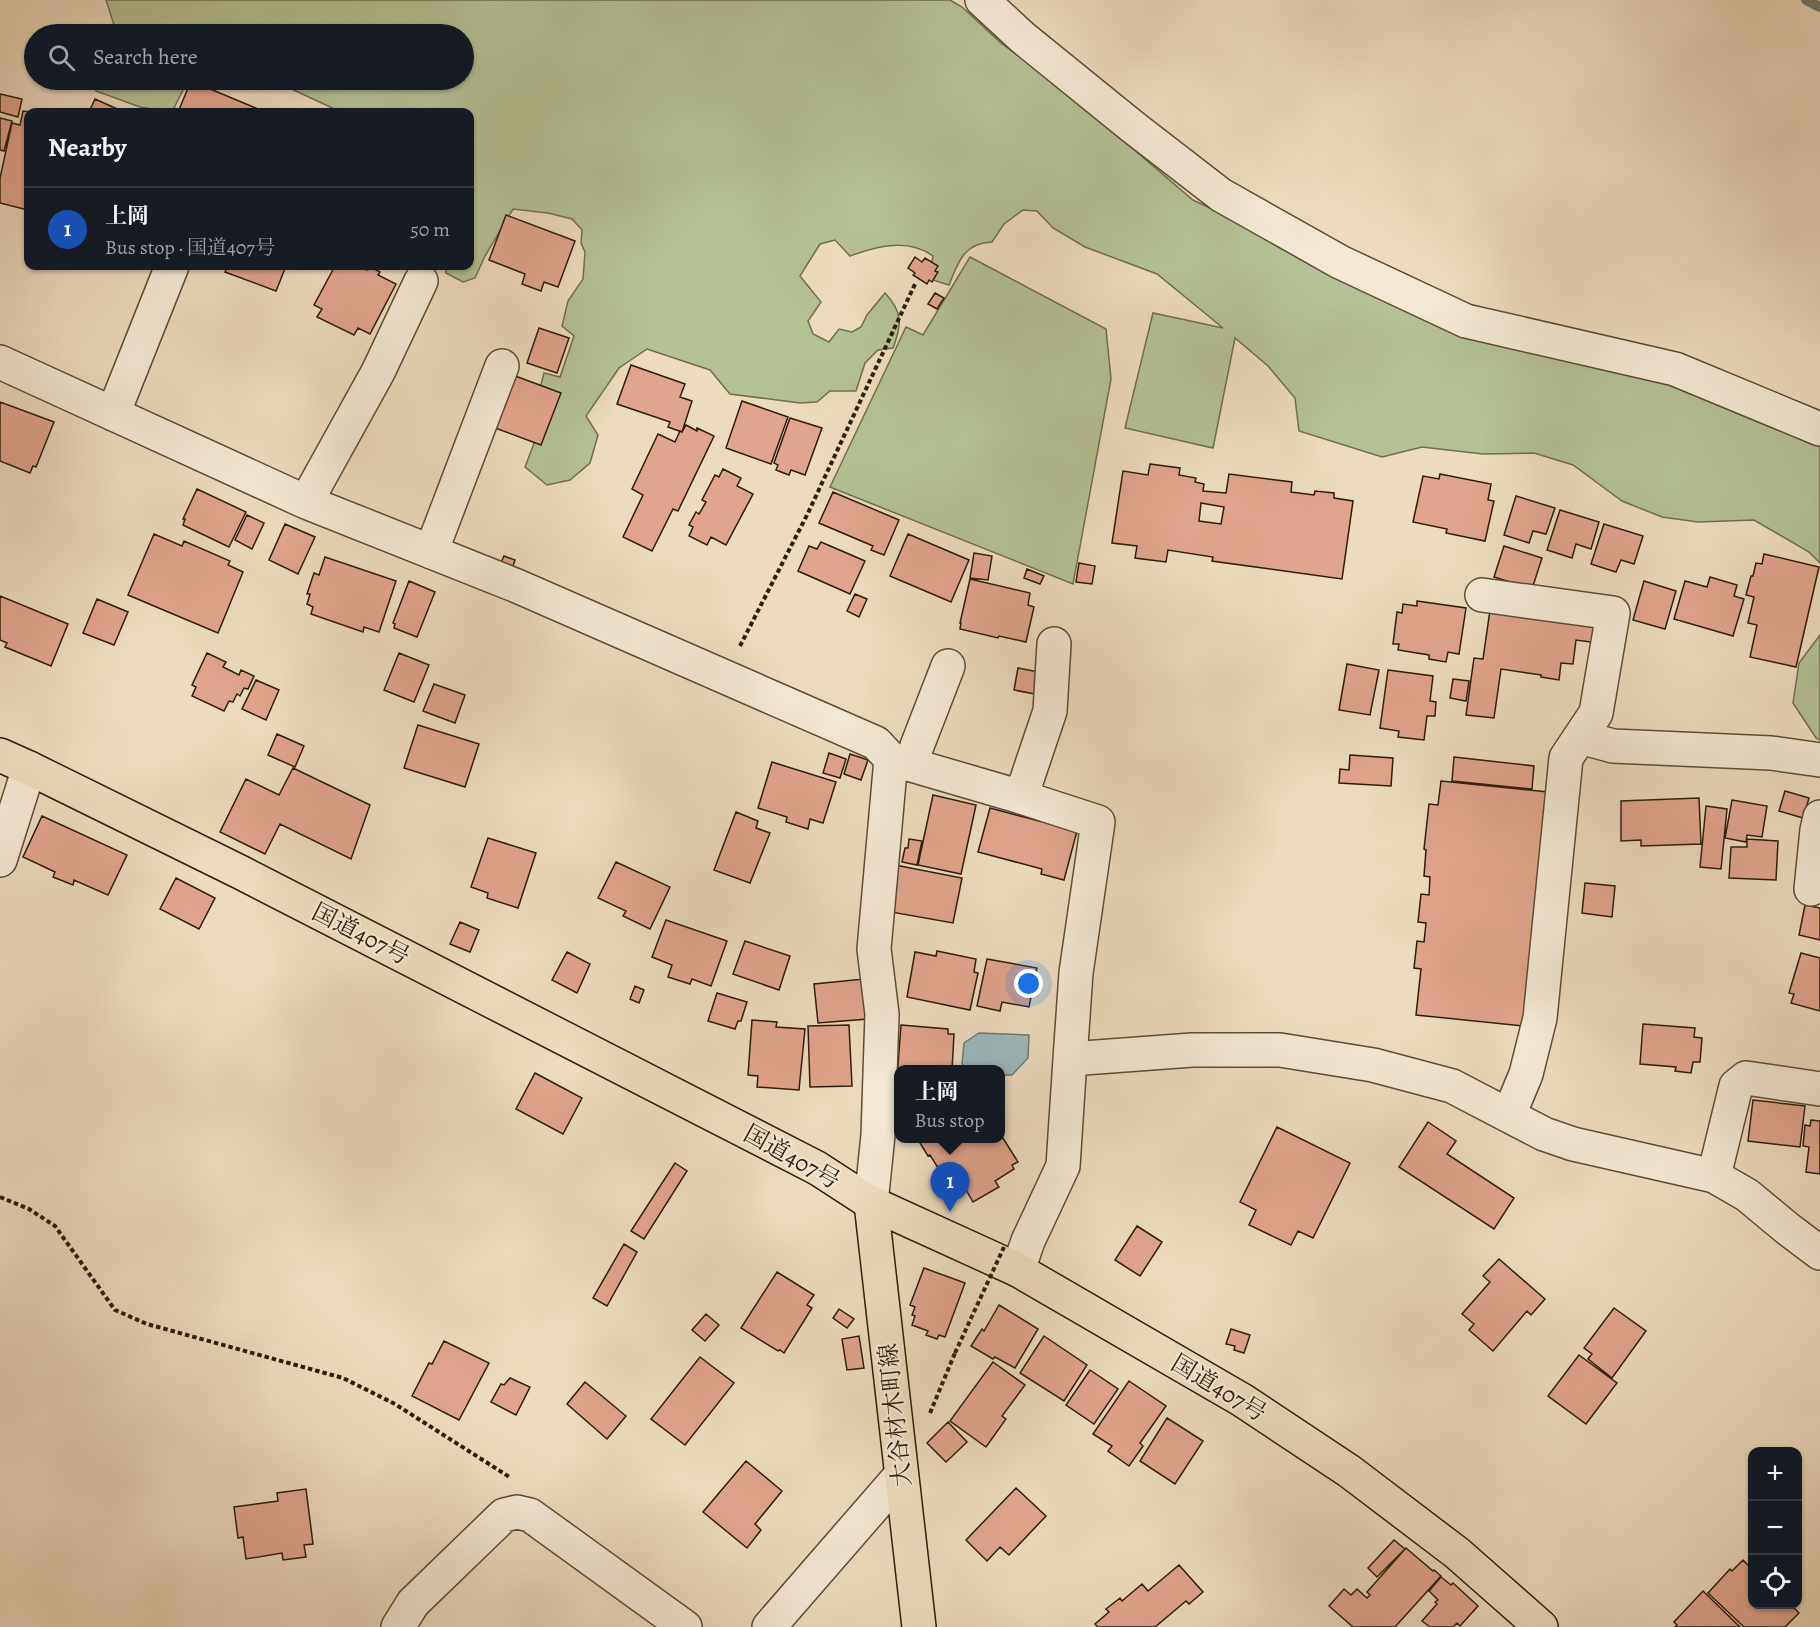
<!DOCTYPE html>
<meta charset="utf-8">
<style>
body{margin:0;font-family:Alegreya,"Noto Serif JP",serif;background:#20242c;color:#f1f3f6}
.controls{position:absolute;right:18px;bottom:18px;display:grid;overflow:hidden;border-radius:12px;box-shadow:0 2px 4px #0004}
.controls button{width:54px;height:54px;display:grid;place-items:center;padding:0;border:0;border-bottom:2px solid #363941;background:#171b24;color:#f1f3f6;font:30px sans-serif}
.you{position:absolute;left:1029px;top:984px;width:21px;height:21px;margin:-15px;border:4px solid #fff;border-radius:50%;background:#1a73e8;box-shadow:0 0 0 9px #1a73e833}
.badge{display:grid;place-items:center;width:39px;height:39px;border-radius:50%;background:#0f766e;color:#fff;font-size:20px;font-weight:700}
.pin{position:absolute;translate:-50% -50px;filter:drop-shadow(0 2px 3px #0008)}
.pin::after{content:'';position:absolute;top:32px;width:21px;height:18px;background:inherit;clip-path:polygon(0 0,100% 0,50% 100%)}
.popup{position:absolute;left:894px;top:1065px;width:111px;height:78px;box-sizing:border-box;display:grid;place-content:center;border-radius:12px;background:#171b24;filter:drop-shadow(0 2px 4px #0005);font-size:20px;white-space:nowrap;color:#9ea1a6}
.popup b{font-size:22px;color:#f1f3f6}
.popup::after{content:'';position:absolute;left:50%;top:100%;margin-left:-12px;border:12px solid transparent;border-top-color:#171b24}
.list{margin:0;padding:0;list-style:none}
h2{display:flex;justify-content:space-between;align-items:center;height:78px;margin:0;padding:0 24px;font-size:26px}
h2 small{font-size:20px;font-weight:400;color:#9ea1a6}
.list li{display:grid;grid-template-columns:39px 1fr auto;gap:18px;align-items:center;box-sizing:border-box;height:84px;padding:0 24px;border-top:2px solid #363941}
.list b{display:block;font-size:22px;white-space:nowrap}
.list p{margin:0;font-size:20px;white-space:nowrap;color:#9ea1a6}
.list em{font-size:20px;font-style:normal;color:#9ea1a6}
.icon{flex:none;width:33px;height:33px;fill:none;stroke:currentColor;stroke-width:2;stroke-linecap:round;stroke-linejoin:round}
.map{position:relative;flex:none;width:1820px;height:1627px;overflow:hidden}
.search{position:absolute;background:#171b24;box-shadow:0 2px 4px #0004;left:24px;top:24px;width:450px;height:66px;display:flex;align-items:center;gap:15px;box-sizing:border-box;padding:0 21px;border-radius:33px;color:#9ea1a6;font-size:22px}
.panel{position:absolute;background:#171b24;box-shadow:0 2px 4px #0004;left:24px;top:108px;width:450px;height:162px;border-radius:12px}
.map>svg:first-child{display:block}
</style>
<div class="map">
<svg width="1820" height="1627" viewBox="0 0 1820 1627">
<rect width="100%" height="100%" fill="#ecdbbe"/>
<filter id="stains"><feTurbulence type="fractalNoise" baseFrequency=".00333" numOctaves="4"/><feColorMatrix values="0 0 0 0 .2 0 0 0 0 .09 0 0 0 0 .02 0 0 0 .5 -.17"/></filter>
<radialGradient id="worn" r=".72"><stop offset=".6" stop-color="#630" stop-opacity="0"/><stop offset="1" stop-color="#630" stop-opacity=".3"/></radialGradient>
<path fill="#b4c194" stroke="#706e50" stroke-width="1.5" d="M106,0h844l12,7 40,37 40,27 151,129 51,24 31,21 52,27 326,104 167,66v121l-11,-11 -55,-32 -56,2 -36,-5 -40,-16 -49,-36 -39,-12 -51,1 -61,-7 -40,10 -83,-26 -4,-33 -27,-32 -33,-28 -22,110 -88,-20 28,-115 70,15 -66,-54 -72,-27 -32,-19 -16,-17 -14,-1 -19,14 -12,18c-28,1 -34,20 -43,43l-16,-5 -3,-9 3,-15c-25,-18 -56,-10 -83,0l-15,-16 -15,4 -20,32 21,26 -13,19 5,13 16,8 10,-13 13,3 9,-5 6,-12 18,-22c18,19 17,32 8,55l-15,2 -13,13 -9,28h-26l-13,11 -17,1 -70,-9 -20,-24 -63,-21 -28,19 -33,48 12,19 -8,28 -20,17 -23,5 -22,-18 13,-34 -2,-29 8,-31 16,4 14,-41 -12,-10 6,-25 15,-22 2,-27 -4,-9 1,-13 -10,-11 -24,-6 -35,-4 -28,47 -10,22 -12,4 -17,-9v-7h24v-154h-129l-69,-32h192v-46h-354l5,-6z
M92,80h96l-16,32 -32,-5 -44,-16z
M970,257l136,72 5,50 -38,205 -243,-97 76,-160 17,8z
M1820,635v105l-4,-2 -23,-35 6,-40z"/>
<path fill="#9db8bc" stroke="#707a76" stroke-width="1.5" d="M979,1033l50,2 -1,23 -16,17h-11v-5l-34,-1 -5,-5 2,-21z"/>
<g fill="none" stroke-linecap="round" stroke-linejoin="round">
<path stroke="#707a76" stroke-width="10" d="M1806,0l14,7"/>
</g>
<path fill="#e1a48c" stroke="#2c1c0c" stroke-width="1.5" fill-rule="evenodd" d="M191,81l72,30 -1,1h-84z
M0,94l22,5 -4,18 -18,-5z
M95,99l29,13h-35z
M23,111l8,1h-3v98l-28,-7v-25l12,-55 8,2z
M0,118l12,3 -8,30 -4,-1z
M506,215l69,26 -17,46 -14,-5 -3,9 -19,-7 3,-10 -36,-14z
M915,257l7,5 3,-4 13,8 -3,5 3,1 -6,10 -3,-2 -2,4 -14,-9 2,-2 -7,-5z
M228,266h58l-10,25 -51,-19z
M335,266h23l9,4 2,-4 11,6 -2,3 18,9 -26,50 -12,-6 -4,7 -37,-18 5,-8 -8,-4z
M935,293l9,5 -7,11 -9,-5z
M539,328l30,10 -12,35 -30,-10z
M631,365l54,19 -5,13 12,4 -10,31 -14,-5 2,-5 -53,-18z
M510,374l51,19 -20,52 -51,-19z
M742,401l46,16 -17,47 -45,-16z
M0,402l54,20 -18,45 -3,-1 -3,7 -30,-12z
M790,418l32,10 -17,47 -14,-5 -2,5 -13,-5 2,-5 -4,-2z
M686,425l11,6v-3l17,8 -36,75 -5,-2 -21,42 -29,-14 20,-42 -11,-6 26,-55 17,8 5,-11 2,1z
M1150,464l30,4 -1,7 17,3 -1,4 9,2 -1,7 23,2 3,-19 63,8 -1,10 23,3 1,-4 19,2v5l19,3 -11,78 -130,-18 1,-4 -45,-7 -2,12 -31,-4 2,-12 -25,-3 11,-72 25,4zM1201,503l23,4 -3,17 -22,-3z
M723,469l18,9 -4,8 16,8 -27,51 -15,-8 -4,8 -18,-9 4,-9 -4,-2 7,-13 3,2 7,-12 -4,-2 13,-25 4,2z
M1440,474l51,10 -3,16 6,1 -9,40 -39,-8 1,-4 -34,-7 10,-46 16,3z
M197,489l49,23 -17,35 -46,-22 2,-6h-2z
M833,492l66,28 -15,35 -13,-5 2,-4 -54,-23z
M1516,496l39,12 -9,26 -13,-3 -4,12 -25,-8z
M1560,510l39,12 -8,27 -15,-5 -4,14 -25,-8z
M247,515l17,8 -12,26 -17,-9z
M285,524l30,13 -17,37 -29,-14z
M1604,524l39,12 -9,28 -13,-4 -5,12 -25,-8z
M154,534l28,12 2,-5 46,20 -2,4 15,7 -25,61 -90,-38z
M908,534l61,26 -18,42 -61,-26z
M821,542l44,19 -15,33 -52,-23 11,-25 8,3z
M1504,546l38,12 -10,31 -38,-12z
M974,553l18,3 -4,24 -18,-2z
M1764,554l55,13 -23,100 -46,-10 7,-32 -9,-2 6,-26 -8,-2 5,-19h2l3,-13 6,1z
M504,556l11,4 -4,12 -12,-5z
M325,557l71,24 -17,51 -15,-5 -1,5 -52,-18 2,-7 -6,-3 3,-10h-3l7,-21 5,2z
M1079,563l16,3 -3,18 -16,-2z
M1027,569l17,7 -4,8 -16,-6z
M1710,577l27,8 -3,11 10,3 -11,37 -59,-17 11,-38 22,6z
M970,579l60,14 -2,12 6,2 -8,35 -27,-6 -1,2 -38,-9 1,-6h-1z
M409,581l26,11 -18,45 -23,-9 1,-4 -2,-1z
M1644,581l32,10 -11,38 -32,-9z
M855,594l12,5 -8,18 -12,-6z
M0,596l68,28 -17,42 -46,-19 2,-4 -7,-3z
M97,599l31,13 -14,33 -31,-12z
M1417,601l49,7 -7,46 -11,-2 -2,10 -17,-3v-4l-31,-5 1,-6h-6l4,-32 5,1 1,-9 14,2z
M1490,610l111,10 -3,23 -22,-3 -3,24 -12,-1 -2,17 -18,-3v-2l-40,-6 -7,49 -28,-3 8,-57 9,1z
M207,653l19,9 -3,5 16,8 2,-5 13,6 -6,13 -4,-1 -4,8 -3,-2 -4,8 -4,-1 -5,10 -32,-15 4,-9 -4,-2z
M399,653l30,12 -15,37 -30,-12z
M1347,664l32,6 -9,45 -31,-5z
M1018,668l21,4 -4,22 -21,-4z
M1388,670l45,6 -3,25 6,1 -1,14h-8l-3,24 -26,-3 1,-6 -19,-3z
M1453,679l16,2 -3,20 -16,-3z
M256,680l23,10 -13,30 -24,-11z
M434,684l31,11 -10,28 -32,-12z
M418,725l61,19 -14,43 -61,-19z
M277,734l27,12 -9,21 -27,-12z
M829,753l17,6 -6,19 -17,-5z
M850,754l18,6 -7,20 -17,-6z
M1350,755l43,3 -2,28 -52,-3 1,-14 9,1z
M1454,757l80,9 -2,23 -80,-8z
M772,762l64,20 -13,41 -13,-4 -2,10 -22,-7 1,-5 -29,-9z
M293,768l77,37 -19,54 -71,-35 -15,30 -45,-22 26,-53 33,16z
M1441,781l107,11 -25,234 -107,-11 5,-46 -7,-1 3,-27 7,1 2,-19 -8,-1 3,-28 8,1 1,-18 -6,-1 2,-26 -2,-1 5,-45 9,1z
M1785,791l24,7 -6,20 -24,-7z
M933,795l43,10 -15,69 -43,-9z
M1699,798l2,46 -60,2v-6l-20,1v-40z
M1732,800l35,6 -5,31 -15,-2 -1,7 -21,-4z
M1706,806l21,3 -6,60 -21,-2z
M990,808l87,23 -13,49 -23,-6 1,-5 -64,-17z
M736,812l22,9 -2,7 14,5 -20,50 -36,-13z
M42,816l85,39 -19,40 -34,-15 -1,5 -20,-8 2,-5 -32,-15z
M488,838l48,15 -18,55 -31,-10 1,-5 -17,-6z
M909,839l13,2 -5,24 -15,-3 3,-14h3z
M1747,839l31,2 -2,39 -47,-2 2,-31h16z
M616,862l54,25 -20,42 -27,-13 3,-5 -28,-13z
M895,865l67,13 -9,45 -62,-11z
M176,878l39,20 -16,31 -39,-20z
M1585,883l30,3 -3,31 -30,-4z
M1805,905l15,3v32l-21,-5z
M666,920l61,21 -16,45 -19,-7 -2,5 -22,-7 4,-12 -20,-8z
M460,922l19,8 -9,22 -20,-8z
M745,941l45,15 -11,34 -46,-16z
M937,951l39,8 -2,13 4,1 -8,37 -63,-13 8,-45 21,4z
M567,952l23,12 -13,29 -25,-13z
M1801,953l19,5v53l-29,-8 3,-9 -5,-1z
M987,959l50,9 -8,39 -27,-5 -2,9 -23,-5z
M864,979l4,40 -50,4 -4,-39z
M635,986l9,4 -5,13 -9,-4z
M717,993l30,9 -6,19h-3l-3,8 -27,-8z
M752,1020l25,2 -1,5 29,2 -6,61 -42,-3 1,-11 -10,-1z
M1643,1024l52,4 -1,9 8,1 -2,24h-7l-2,11 -16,-2 1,-4 -36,-3z
M849,1025l3,61 -42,1 -2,-61z
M901,1025l47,4v5h6l-2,36h-53v9h-2z
M535,1073l47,25 -19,36 -47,-25z
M1753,1100l52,6 -5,41 -52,-6z
M1811,1120l9,1v53l-14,-2 3,-25 -6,-1 2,-21 5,1z
M1428,1122l28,19 -9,13 67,44 -20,31 -95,-62z
M1277,1127l73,36 -37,75 -15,-7 -7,14 -42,-20 7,-15 -16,-8z
M1001,1135l17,27 -6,3 2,4 -19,12 4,6 -26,15 -8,-14 -4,3 -15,-23 -6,3 -10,-16 -2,1 -11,-18h84z
M675,1163l12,8 -43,68 -13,-8z
M1137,1226l25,16 -22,34 -25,-16z
M624,1244l13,8 -30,54 -14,-8z
M1499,1259l46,40 -14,16 -4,-4 -34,40 -24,-21 5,-6 -12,-10 28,-32 -7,-6z
M924,1268l41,15 -20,54 -6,-2 -2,4 -11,-4 2,-4 -16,-6 3,-9 -3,-1 3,-8 -5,-2z
M777,1272l37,23 -7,10 5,3 -28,45 -4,-3 -2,1 -37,-23z
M999,1305l39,24 -23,39 -20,-11 -2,2 -22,-13 11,-17 2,2z
M1614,1308l32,23 -34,47 -24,-19 4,-5 -8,-6z
M839,1309l15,10 -7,9 -14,-10z
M706,1314l13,11 -14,16 -13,-11z
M1231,1329l19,6 -6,18 -10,-3 1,-4 -9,-2z
M859,1336l5,32 -17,2 -5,-31z
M1044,1336l43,29 -23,36 -44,-28z
M444,1341l45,22 -30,57 -47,-24 17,-33 3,1z
M1579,1355l38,28 -31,41 -38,-28z
M700,1357l34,26 -49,62 -34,-26z
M993,1362l32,23 -23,31 4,3 -20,28 -36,-26z
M1090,1370l28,19 -24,35 -28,-19z
M510,1378l20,9 -14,28 -25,-13 10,-18 3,1z
M1129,1381l37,25 -26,37 3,3 -14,20 -21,-15 4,-5 -19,-12z
M585,1382l41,34 -19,23 -40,-35z
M1167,1418l36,23 -28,43 -35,-23z
M948,1422l19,20 -21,20 -19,-19z
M746,1461l36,30 -27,33 6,6 -14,18 -44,-36z
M1016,1488l30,28 -37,39 -9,-8 -13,14 -21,-21z
M306,1489l7,55 -9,1 2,12 -23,3 -1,-7 -36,6 -3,-22 -5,1 -4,-31 44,-6 -1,-8z
M1394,1540l11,9 -28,28 -9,-9z
M1406,1548l27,23 1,-1 7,6 -46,51h-42l-24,-21 15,-17 7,6 6,-6 10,9 3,-3 -3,-3z
M1743,1560l9,9v35h38l9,9 -14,14h-41l-36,-34 22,-24 2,2z
M1179,1565l24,27 -14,12 -3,-3 -31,26h-57l-3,-3 14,-12 -3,-3 14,-11 2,3 20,-17 6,7z
M1441,1577l10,8 2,-2 25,23 -18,20 -3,-3 -4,4h-23l-8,-6 15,-17 -2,-2 3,-2 -9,-9z
M1703,1591l37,36h-65l2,-2 -3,-3z"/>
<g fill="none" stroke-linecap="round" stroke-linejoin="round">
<g stroke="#5c4c38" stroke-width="36">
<path id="minor" d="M982,0l40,37 111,90 88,68 119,67 126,59 209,48 145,60
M0,362l306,140 211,84 359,157 15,16 -17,190 8,65 -4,121 -7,68
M113,414l59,-148
M306,502l72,-130 43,-91
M431,552l71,-186
M1482,595l131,18 -17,100 -30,45 -26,260 -14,56 -17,41
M1580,737l33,9 158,7 49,7
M891,759l130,38 77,25 -22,151 -6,86
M911,765l6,-19 31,-80
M1021,797l29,-86 4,-67
M0,860l29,-92
M1811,889l6,-59 3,-13
M1714,1176l22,-90 10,-8 74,11
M1018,1270l10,-29 35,-75 7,-107 122,-9h88l93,15 79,21 92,48 29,10 141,32 33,19 41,34 32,24
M398,1627l15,-24 91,-88 13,-3 13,3 155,112
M769,1627l132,-152"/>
</g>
<g stroke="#2c1c0c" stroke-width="36">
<path id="major" d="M871,1203l48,424"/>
</g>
<g stroke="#2c1c0c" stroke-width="36">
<path id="highway" d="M0,755l29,13 211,104 577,296 54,35 147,67 224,130 107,71 108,82 84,74"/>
</g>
<path stroke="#2c1c0c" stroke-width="4" stroke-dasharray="4.5 3" stroke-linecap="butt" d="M740,646l68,-133 108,-231
M0,1197l29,12 26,17 60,84 32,14 196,54 52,26 116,74
M930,1413l25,-60"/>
<use href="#minor" stroke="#f3e8d5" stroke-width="33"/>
<use href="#major" stroke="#ecdbbe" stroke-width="33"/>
<use href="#highway" stroke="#ecdbbe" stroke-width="33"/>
<path stroke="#2c1c0c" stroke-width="4" stroke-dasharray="4.5 3" stroke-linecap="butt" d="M955,1353l49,-106"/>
</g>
<g text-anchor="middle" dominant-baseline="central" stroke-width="4.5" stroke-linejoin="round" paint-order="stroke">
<g font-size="24" fill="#2c1c0c" stroke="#f3e8d5">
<text transform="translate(361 934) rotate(27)">国道407号</text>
<text transform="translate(792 1157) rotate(29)">国道407号</text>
<text transform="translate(1219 1388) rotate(31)">国道407号</text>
<text transform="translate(895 1415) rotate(-96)">大谷材木町線</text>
</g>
</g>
<rect width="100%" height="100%" filter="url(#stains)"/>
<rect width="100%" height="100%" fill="url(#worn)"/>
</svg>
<div class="controls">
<button>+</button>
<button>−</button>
<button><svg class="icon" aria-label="locate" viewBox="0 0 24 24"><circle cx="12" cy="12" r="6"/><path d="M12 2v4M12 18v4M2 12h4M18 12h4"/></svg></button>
</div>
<div class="you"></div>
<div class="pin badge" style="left:950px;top:1212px;background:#1a4fb4">1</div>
<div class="popup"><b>上岡</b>Bus stop</div>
<div class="search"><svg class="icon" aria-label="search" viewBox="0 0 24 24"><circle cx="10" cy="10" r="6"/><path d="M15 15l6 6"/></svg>Search here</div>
<section class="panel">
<h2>Nearby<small></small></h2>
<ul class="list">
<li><span class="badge" style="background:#1a4fb4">1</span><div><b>上岡</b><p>Bus stop · 国道407号</p></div><em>50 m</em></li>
</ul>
</section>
</div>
